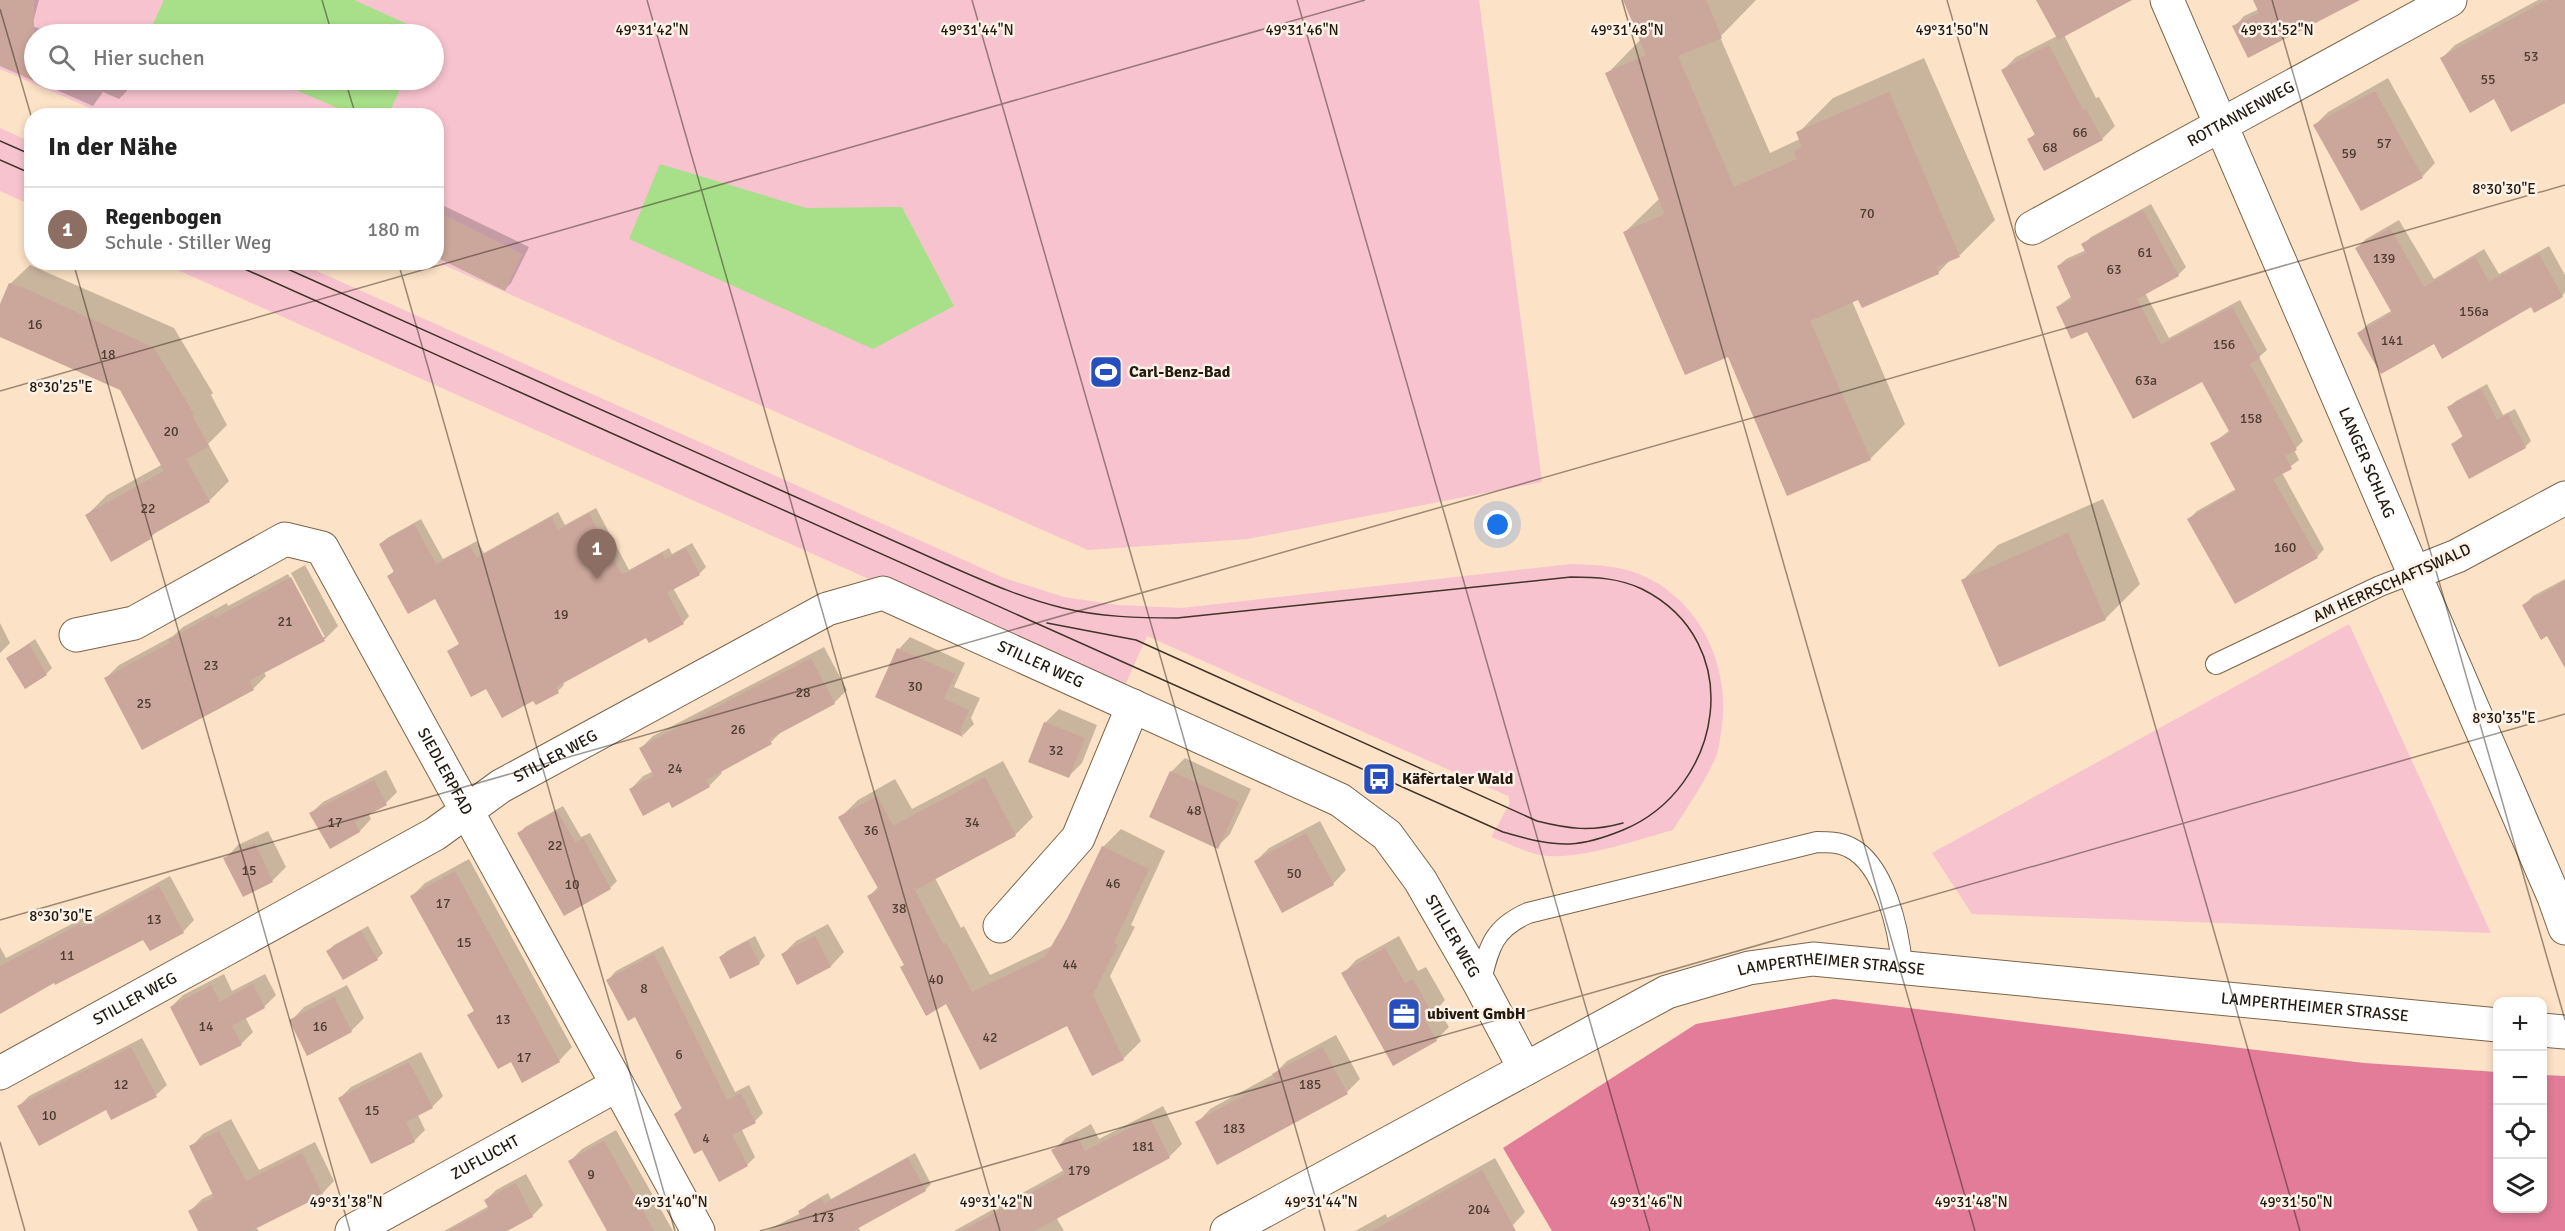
<!DOCTYPE html>
<html lang="de">
<meta charset="utf-8">
<style>
body{margin:0;font-family:Signika,sans-serif;background:#f2f2f2;color:#222}
.controls{position:absolute;right:18px;bottom:18px;display:grid;overflow:hidden;border-radius:12px;box-shadow:0 3px 9px #0003}
.controls button{width:54px;height:54px;display:grid;place-items:center;padding:0;border:0;border-bottom:2px solid #e0e0e0;background:#fff;color:#222;font:30px sans-serif}
.you{position:absolute;left:1498px;top:525px;width:21px;height:21px;margin:-15px;border:4px solid #fff;border-radius:50%;background:#1a73e8;box-shadow:0 0 0 9px #1a73e833}
.badge{display:grid;place-items:center;width:39px;height:39px;border-radius:50%;background:#d93025;color:#fff;font-size:20px;font-weight:700}
.pin{position:absolute;translate:-50% -50px;filter:drop-shadow(0 2px 3px #0008)}
.pin::after{content:'';position:absolute;top:32px;width:21px;height:18px;background:inherit;clip-path:polygon(0 0,100% 0,50% 100%)}
.list{margin:0;padding:0;list-style:none}
h2{display:flex;justify-content:space-between;align-items:center;height:78px;margin:0;padding:0 24px;font-size:26px}
h2 small{font-size:20px;font-weight:400;color:#767676}
.list li{display:grid;grid-template-columns:39px 1fr auto;gap:18px;align-items:center;box-sizing:border-box;height:84px;padding:0 24px;border-top:2px solid #e0e0e0}
.list b{display:block;font-size:22px;white-space:nowrap}
.list p{margin:0;font-size:20px;white-space:nowrap;color:#767676}
.list em{font-size:20px;font-style:normal;color:#767676}
.icon{flex:none;width:33px;height:33px;fill:none;stroke:currentColor;stroke-width:2;stroke-linecap:round;stroke-linejoin:round}
.map{position:relative;flex:none;width:2565px;height:1231px;overflow:hidden}
.search{position:absolute;background:#fff;box-shadow:0 3px 9px #0003;left:24px;top:24px;width:420px;height:66px;display:flex;align-items:center;gap:15px;box-sizing:border-box;padding:0 21px;border-radius:33px;color:#767676;font-size:22px}
.panel{position:absolute;background:#fff;box-shadow:0 3px 9px #0003;left:24px;top:108px;width:420px;height:162px;border-radius:24px}
.map>svg:first-child{display:block}
</style>
<div class="map">
<svg width="2565" height="1231" viewBox="0 0 2565 1231">
<rect width="100%" height="100%" fill="#fce2c6"/>
<path fill="#f7c3cf" fill-rule="evenodd" d="M0,0h1479l63,482 -294,57 -160,11 -651,-288 -1,-146 -330,-1 -106,-46zM34,34h400v46h-400z
M0,128l31,14v63l-31,-14z
M162,263h137l705,315 60,19 53,8 65,3 389,-44c23,1 46,1 68,10 62,25 93,94 82,158 -1,7 -2,16 -4,22 -11,27 -29,52 -44,76 -36,10 -87,28 -124,26 -18,0 -40,-13 -58,-19l19,-34 -2,-7 -361,-160 -25,56z
M2349,624l142,309 -519,-19 -40,-61z"/>
<path fill="#e27c98" d="M1834,999l530,64 133,9 1,136h44l1,-133 22,1v155h-1013l-49,-83 193,-124z"/>
<path fill="#a8e089" d="M164,0h190l71,32 -1,2h-253l-19,-8z
M273,80h131l-16,36 -34,-1z
M660,164l146,44 96,-1 52,99 -81,43 -244,-110z"/>
<path fill="#0003" d="M0,0h39l-7,26 22,8h-20v46h98l-6,12 -7,7 -16,-7 -10,14 -93,-41z
M1624,0h132l-36,37 50,116 30,-14 -2,-6 35,-35 91,-40 71,162 -35,35 -8,3 -14,15 -86,28 53,123 -35,35 -142,-104 -103,-123 35,-34 -53,-124 34,-35z
M2038,0h78l-52,35 32,63 3,-1 16,29 -13,13h-73l7,-6 -33,-63 13,-13 41,-21z
M2254,0h79l-99,27 10,-11 15,-7z
M2538,0h27v101l-71,-4 -52,-39 13,-13z
M2388,78l47,85 -13,14 -107,-52 13,-13z
M436,202l93,45 -18,36 -6,6 -69,-34z
M2151,204l35,63 -8,8 -33,18 24,45 71,-38 27,50 -8,7 44,84 -9,9 5,10 -17,13 42,76 -7,8 -128,-38 8,-8 39,-22 -24,-45 18,-14 -28,-50 -114,-50 -31,-23 15,-11 -14,-30 8,-7 20,-9 -3,-5 8,-8z
M2399,220l35,59 50,-30 15,25 50,-28 16,29v17l-3,4 -128,46 -75,-9 9,-9 25,-14 -36,-62 9,-9z
M30,265l144,63 39,65 -2,2 16,30 -19,19 21,37 -20,20 -49,27 -10,10 -63,-23 20,-20 56,-31 -42,-76 -121,-53v-27l10,-24z
M2487,384l16,31 12,-6 16,32 -6,6 -73,-3 12,-9 -15,-28 7,-6z
M2103,499l37,85 -35,35 -142,-39 35,-35z
M596,508l33,62 40,-22 3,6 20,-11 14,24 -7,7 -26,14 16,28 -6,7 -36,13 -84,46 1,3 -6,6 -21,12 -3,-4 -48,-12 -37,-35 11,-9 -25,-46 -46,-21 5,-5 -14,-27 7,-6 34,-19 22,40 34,-18 7,12 74,-41 7,13z
M305,565l33,61 -13,13 -61,33 2,4 -13,13 -147,-11 13,-13 54,-29 10,-9 44,-24 1,3 60,-32 34,63h3l-34,-64z
M2565,579v86l-17,-31 -24,-29 9,-9z
M0,623l10,20 -10,10z
M910,637l55,26 -11,24 26,11 -9,20 3,6 -11,11 -86,-39 22,-47z
M35,639l17,29 -6,6 -38,-16z
M824,647l23,43 -13,13 -51,27 -12,12 -51,28 2,3 -13,13 -36,20 -3,-5 -39,-12 12,-13 11,-5 -13,-23 12,-12z
M1059,709l38,16 -15,38 -14,14 -38,-16 16,-39z
M1185,758l66,31 -21,45 -13,13 -66,-31 20,-44z
M1003,761l30,56 -18,18 -80,43 26,50 3,-2 26,49 64,-30 49,-98 18,-18 44,22 -34,74 4,2 -25,49 31,65 -18,18 -30,15 -25,-50 -121,-22 -42,-38 -36,-68 10,-10 -39,-68 18,-18 37,-21 17,30z
M386,770l11,22 -11,11 -18,10 3,6 -11,12 -30,16 -19,-34 12,-11z
M563,806l18,31 9,-4 27,48 -6,6 -46,27 -46,-80 6,-7z
M1320,821l26,49 -13,14 -77,-23 13,-13z
M268,831l18,36 -13,13 -30,15 -18,-36 13,-14z
M469,859l103,188 -13,14 -48,-1 -42,-45 6,-5 -63,-114 13,-13z
M170,876l24,44 -11,12 -39,6 -89,43 -55,31v-65l6,11 85,-44 2,4z
M828,924l16,28 -13,14 -33,17 -15,-29 13,-13z
M368,926l15,27 -6,6 -49,-8 6,-6z
M755,936l10,20 -6,7 -39,-6 7,-6z
M1399,936l19,35 8,-4 19,33 -7,8 11,19 -13,13 -93,-66 13,-14z
M663,946l72,146 14,-7 14,28 -8,8 -14,7 14,29 -8,8 -44,-17 -28,-34 8,-7 -47,-92 -28,-35 8,-9z
M224,974l8,17 33,-17 11,21 -12,12 -19,10 8,15 -12,12 -70,-37 12,-12z
M347,985l17,33 -13,13 -60,-10 13,-14z
M1336,1035l24,44 -13,13 -129,71 -21,-40 13,-14 64,-35 13,-13z
M142,1038l25,47 -11,10 -44,23 -5,-10 -88,-2 10,-10z
M421,1052l22,44 -11,11 -14,8 7,15 -11,11 -74,-43 11,-11z
M1163,1106l19,38 -13,13 -113,60 8,14h-110l110,-61 -11,-19 13,-13 25,-14 8,15z
M231,1119l28,51 56,-28 19,39 -12,13 -66,33 3,4h-59l-10,-20 12,-12 12,-6 -23,-46 12,-13z
M616,1130l57,101h-65l-38,-70 12,-12z
M915,1153l16,31 -6,6 -67,36 2,5h-94l35,-18 6,-8 21,-12 3,6z
M1495,1158l30,54 -13,14 -10,5h-147l31,-17 1,4z
M526,1174l17,31 -11,11 -28,15h-60l45,-25 -3,-6 10,-10z"/>
<path fill="#cba69b" d="M0,0h34v81l-34,-15z
M1623,0h83l16,38 -44,18 56,131 63,-28 -3,-8 8,-4 -6,-15 93,-40 71,165 -24,10 3,7 -77,34 -4,-8 -48,21 61,139 -84,36 -59,-139 -43,18 -62,-143 42,-18 -60,-141 41,-18z
M2036,0h96l-74,40z
M2253,0h107l-112,58 -16,-32 27,-13z
M2547,0h18v103l-54,29 -17,-33 -24,14 -30,-55z
M2049,45l34,65 3,-1 17,31 -59,31 -17,-32 8,-4 -34,-65z
M2375,91l48,87 -62,33 -48,-86z
M2143,210l36,66 -42,23 24,46 71,-38 28,51 -10,6 47,86 -12,6 7,13 -19,10 45,79 -83,46 -48,-85 49,-28 -26,-48 20,-10 -28,-51 -69,37 -46,-87 -16,7 -15,-32 16,-7 -15,-34 29,-13 -5,-9z
M436,211l87,43 -18,37 -69,-34z
M2390,228l34,59 51,-30 14,25 50,-28 24,43 -29,16 -3,-6 -89,52 -8,-15 -53,30 -24,-41 35,-20 -37,-65z
M9,283l13,4 132,61 40,66 -2,1 17,31 -23,13 24,43 -60,34 1,3 -40,23 -26,-47 79,-44 -44,-81 -120,-53v-33z
M2481,389l16,31 11,-6 18,34 -57,31 -18,-35 12,-7 -16,-30z
M589,513l33,62 40,-22 3,6 21,-11 14,27 -33,18 17,31 -35,19 -3,-5 -90,49 3,6 -23,12 -3,-4 -31,17 -16,-29 -15,8 -24,-46 12,-7 -24,-45 -27,15 -21,-38 7,-4 -15,-28 35,-20 22,40 34,-18 7,12 75,-41 6,13z
M2068,533l38,87 -107,47 -38,-87z
M291,577l34,64 -76,40 5,9 -112,60 -38,-72 66,-35 -2,-3 45,-25 2,3z
M2565,581v87l-18,-32 -6,4 -19,-35z
M29,644l18,31 -22,14 -19,-31z
M897,648l58,26 -11,25 25,11 -9,21 3,6 -88,-40z
M811,658l24,46 -66,35 3,5 -66,36 4,7 -38,21 -3,-6 -26,14 -14,-27 25,-13 -15,-28z
M1044,722l41,16 -16,40 -41,-16z
M1170,771l69,31 -21,47 -69,-32z
M985,777l31,59 -101,54 28,54 3,-1 26,49 73,-35 22,-38 35,-73 47,23 -35,74 4,2 -25,50 31,65 -32,16 -25,-50 -87,44 -34,-66 -20,12 -26,-49 4,-2 -37,-69 12,-6 -41,-73 39,-21 16,30z
M374,780l13,25 -32,17 5,10 -30,17 -21,-36z
M557,811l18,31 8,-4 28,51 -47,27 -47,-83z
M1306,833l28,52 -52,28 -28,-52z
M255,843l18,39 -30,15 -20,-39z
M455,871l105,191 -38,21 -11,-21 -13,7 -31,-54 7,-4 -64,-115z
M159,886l25,47 -34,18 -7,-11 -88,45 -1,-2 -54,31v-48l80,-42 2,4z
M361,931l17,29 -35,20 -17,-29z
M815,936l16,31 -34,18 -16,-31z
M748,941l12,23 -30,15 -11,-22z
M1385,948l20,35 8,-4 20,36 -8,5 12,21 -44,25 -52,-93z
M654,954l73,146 14,-7 15,30 -24,12 16,31 -29,16 -17,-32 -8,4 -20,-40 8,-5 -47,-92 -7,4 -22,-41z
M253,984l12,24 -33,18 10,19 -42,21 -30,-59 41,-22 9,17z
M334,997l18,35 -45,24 -18,-36z
M131,1047l26,50 -46,23 -5,-10 -67,36 -22,-40z
M1322,1047l26,47 -131,71 -22,-43 80,-43 -3,-5z
M409,1062l24,46 -27,14 9,20 -44,22 -33,-66z
M1150,1118l20,40 -136,73h-72l103,-57 -14,-24 26,-14 8,15z
M219,1131l27,50 56,-28 21,42 -72,36h-53l-10,-20 26,-14 -25,-51z
M604,1141l30,53 20,37h-47l-39,-70z
M908,1158l18,33 -73,40h-78l26,-14 -3,-6 24,-13 2,6z
M1482,1170l34,61h-144l51,-28z
M516,1183l17,34 -26,14h-59l41,-22 -5,-9z"/>
<g fill="none" stroke-linecap="round" stroke-linejoin="round">
<g stroke="#7b654c" stroke-width="22">
<path id="lane" d="M2216,664l164,-78 34,-13
M1480,984c9,-36 12,-55 48,-71l289,-71c11,0 22,0 32,5 36,17 50,84 53,119"/>
</g>
<g stroke="#7b654c" stroke-width="35">
<g id="street">
<path id="s1" d="M2167,0l247,573"/>
<path id="s2" d="M2032,228l418,-228"/>
<path id="s3" d="M76,635l58,-12 151,-84 37,9 376,683"/>
<path d="M1000,926l78,-88 55,-132"/>
<path id="s4" d="M0,1073l435,-239 66,-48 326,-177 56,-16 457,207 47,35 33,45 60,104 45,85"/>
<path id="s5" d="M352,1231l265,-146"/>
</g>
</g>
<g stroke="#7b654c" stroke-width="35">
<g id="secondary">
<path d="M2565,498l-108,58 -43,17 140,324 11,31"/>
<path d="M2542,1030l23,2"/>
<path id="s6" d="M1227,1231l440,-239 82,-24 64,-9 685,66"/>
</g>
</g>
<use href="#lane" stroke="#fff" stroke-width="20"/>
<use href="#street" stroke="#fff" stroke-width="33"/>
<use href="#secondary" stroke="#fff" stroke-width="33"/>
<path stroke="#413428" stroke-width="1.5" d="M0,141l32,14
M0,160l32,14
M229,262l1274,570c22,6 44,13 67,12 18,-1 36,-7 53,-14 101,-42 125,-188 19,-241 -23,-11 -47,-12 -71,-12l-394,41c-38,0 -77,-1 -114,-10 -42,-10 -81,-28 -120,-45l-671,-301
M1047,623l89,17 401,181c32,8 54,11 86,2"/>
</g>
<path fill="none" stroke="#241a10" stroke-width="1.5" stroke-opacity="0.45" d="M322,0l10,34M647,0l353,1231M972,0l353,1231M1297,0l353,1231M1622,0l353,1231M1947,0l353,1231M2272,0l293,1020M0,9l32,110M345,80l11,36M73,262l277,969M398,262l277,969M0,391l1365,-391M0,920l2565,-735M0,1142l25,89M760,1231l1805,-517"/>
<defs>
<g id="stadium-square" transform="scale(1.725)"><rect x="-9" y="-9" width="18" height="18" rx="4" fill="#264ebc" stroke="#fcf2e7"/><path d="M0-5a6.5 5 0 1 0 0 10a6.5 5 0 1 0 0-10ZM-3.5-1.8h7v3.6h-7Z" fill="#fff"/></g>
<g id="bus-square" transform="scale(1.725)"><rect x="-9" y="-9" width="18" height="18" rx="4" fill="#264ebc" stroke="#fcf2e7"/><path d="M-5-6H5V4H4V6H2V4H-2V6H-4V4H-5ZM-3.5-4V0h7V-4ZM-3.5 1.2v1.5H-2V1.2ZM2 1.2v1.5H3.5V1.2Z" fill="#fff"/></g>
<g id="office-square" transform="scale(1.725)"><rect x="-9" y="-9" width="18" height="18" rx="4" fill="#264ebc" stroke="#fcf2e7"/><path d="M-6-3h4V-5.5h4V-3h4V5H-6ZM-1-4.5V-3h2v-1.5ZM-6 0V1H6V0Z" fill="#fff"/></g>
</defs>
<g fill-rule="evenodd">
<use href="#stadium-square" x="1106" y="372"/>
<use href="#bus-square" x="1379" y="779"/>
<use href="#office-square" x="1404" y="1014"/>
</g>
<g text-anchor="middle" dominant-baseline="central" stroke-width="5" stroke-linejoin="round" paint-order="stroke">
<g font-size="14" fill="#4e3d33">
<text x="2531" y="56">53</text>
<text x="2488" y="79">55</text>
<text x="2080" y="132">66</text>
<text x="2384" y="143">57</text>
<text x="2050" y="147">68</text>
<text x="2349" y="153">59</text>
<text x="1867" y="213">70</text>
<text x="2145" y="252">61</text>
<text x="2384" y="258">139</text>
<text x="2114" y="269">63</text>
<text x="2474" y="311">156a</text>
<text x="35" y="324">16</text>
<text x="2392" y="340">141</text>
<text x="2224" y="344">156</text>
<text x="108" y="354">18</text>
<text x="2146" y="380">63a</text>
<text x="2251" y="418">158</text>
<text x="171" y="431">20</text>
<text x="148" y="508">22</text>
<text x="2285" y="547">160</text>
<text x="561" y="614">19</text>
<text x="285" y="621">21</text>
<text x="211" y="665">23</text>
<text x="915" y="686">30</text>
<text x="803" y="692">28</text>
<text x="144" y="703">25</text>
<text x="738" y="729">26</text>
<text x="1056" y="750">32</text>
<text x="675" y="768">24</text>
<text x="1194" y="810">48</text>
<text x="335" y="822">17</text>
<text x="972" y="822">34</text>
<text x="871" y="830">36</text>
<text x="555" y="845">22</text>
<text x="249" y="870">15</text>
<text x="1294" y="873">50</text>
<text x="1113" y="883">46</text>
<text x="572" y="884">10</text>
<text x="443" y="903">17</text>
<text x="899" y="908">38</text>
<text x="154" y="919">13</text>
<text x="464" y="942">15</text>
<text x="67" y="955">11</text>
<text x="1070" y="964">44</text>
<text x="936" y="979">40</text>
<text x="644" y="988">8</text>
<text x="503" y="1019">13</text>
<text x="206" y="1026">14</text>
<text x="320" y="1026">16</text>
<text x="990" y="1037">42</text>
<text x="679" y="1054">6</text>
<text x="524" y="1057">17</text>
<text x="121" y="1084">12</text>
<text x="1310" y="1084">185</text>
<text x="372" y="1110">15</text>
<text x="49" y="1115">10</text>
<text x="1234" y="1128">183</text>
<text x="706" y="1138">4</text>
<text x="1143" y="1146">181</text>
<text x="1079" y="1170">179</text>
<text x="591" y="1174">9</text>
<text x="1479" y="1209">204</text>
<text x="823" y="1217">173</text>
</g>
<g font-size="16" fill="#241a10" stroke="#fcf2e7">
<text stroke="none"><textPath href="#s2" startOffset="238">ROTTANNENWEG</textPath></text>
<text stroke="none"><textPath href="#s1" startOffset="504">LANGER SCHLAG</textPath></text>
<text transform="translate(2392 583) rotate(-24)">AM HERRSCHAFTSWALD</text>
<text stroke="none"><textPath href="#s4" startOffset="1180">STILLER WEG</textPath></text>
<text stroke="none"><textPath href="#s4" startOffset="640">STILLER WEG</textPath></text>
<text stroke="none"><textPath href="#s3" startOffset="525">SIEDLERPFAD</textPath></text>
<text stroke="none"><textPath href="#s4" startOffset="1688">STILLER WEG</textPath></text>
<text stroke="none"><textPath href="#s6" startOffset="669">LAMPERTHEIMER STRASSE</textPath></text>
<text stroke="none"><textPath href="#s4" startOffset="154">STILLER WEG</textPath></text>
<text stroke="none"><textPath href="#s6" startOffset="1155">LAMPERTHEIMER STRASSE</textPath></text>
<text stroke="none"><textPath href="#s5" startOffset="152">ZUFLUCHT</textPath></text>
</g>
<g font-size="16" font-weight="bold" fill="#241a10" stroke="#fcf2e7" text-anchor="start">
<text x="1129" y="372">Carl-Benz-Bad</text>
<text x="1402" y="779">Käfertaler Wald</text>
<text x="1427" y="1014">ubivent GmbH</text>
</g>
</g>
<g font-size="15" text-anchor="middle" fill="#241a10" stroke="#fcf2e7" stroke-width="5" stroke-linejoin="round" paint-order="stroke">
<text x="652" y="35">49°31'42"N</text>
<text x="977" y="35">49°31'44"N</text>
<text x="1302" y="35">49°31'46"N</text>
<text x="1627" y="35">49°31'48"N</text>
<text x="1952" y="35">49°31'50"N</text>
<text x="2277" y="35">49°31'52"N</text>
<text x="2504" y="194">8°30'30"E</text>
<text x="61" y="392">8°30'25"E</text>
<text x="2504" y="723">8°30'35"E</text>
<text x="61" y="921">8°30'30"E</text>
<text x="346" y="1207">49°31'38"N</text>
<text x="671" y="1207">49°31'40"N</text>
<text x="996" y="1207">49°31'42"N</text>
<text x="1321" y="1207">49°31'44"N</text>
<text x="1646" y="1207">49°31'46"N</text>
<text x="1971" y="1207">49°31'48"N</text>
<text x="2296" y="1207">49°31'50"N</text>
</g>
</svg>
<div class="controls">
<button>+</button>
<button>−</button>
<button><svg class="icon" aria-label="locate" viewBox="0 0 24 24"><circle cx="12" cy="12" r="6"/><path d="M12 2v4M12 18v4M2 12h4M18 12h4"/></svg></button>
<button><svg class="icon" aria-label="layers" viewBox="0 0 24 24"><path d="M12 4l9 5-9 5-9-5zM3 14l9 5 9-5"/></svg></button>
</div>
<div class="you"></div>
<div class="pin badge" style="left:597px;top:579px;background:#8d6e63">1</div>
<div class="search"><svg class="icon" aria-label="search" viewBox="0 0 24 24"><circle cx="10" cy="10" r="6"/><path d="M15 15l6 6"/></svg>Hier suchen</div>
<section class="panel">
<h2>In der Nähe<small></small></h2>
<ul class="list">
<li><span class="badge" style="background:#8d6e63">1</span><div><b>Regenbogen</b><p>Schule · Stiller Weg</p></div><em>180 m</em></li>
</ul>
</section>
</div>
